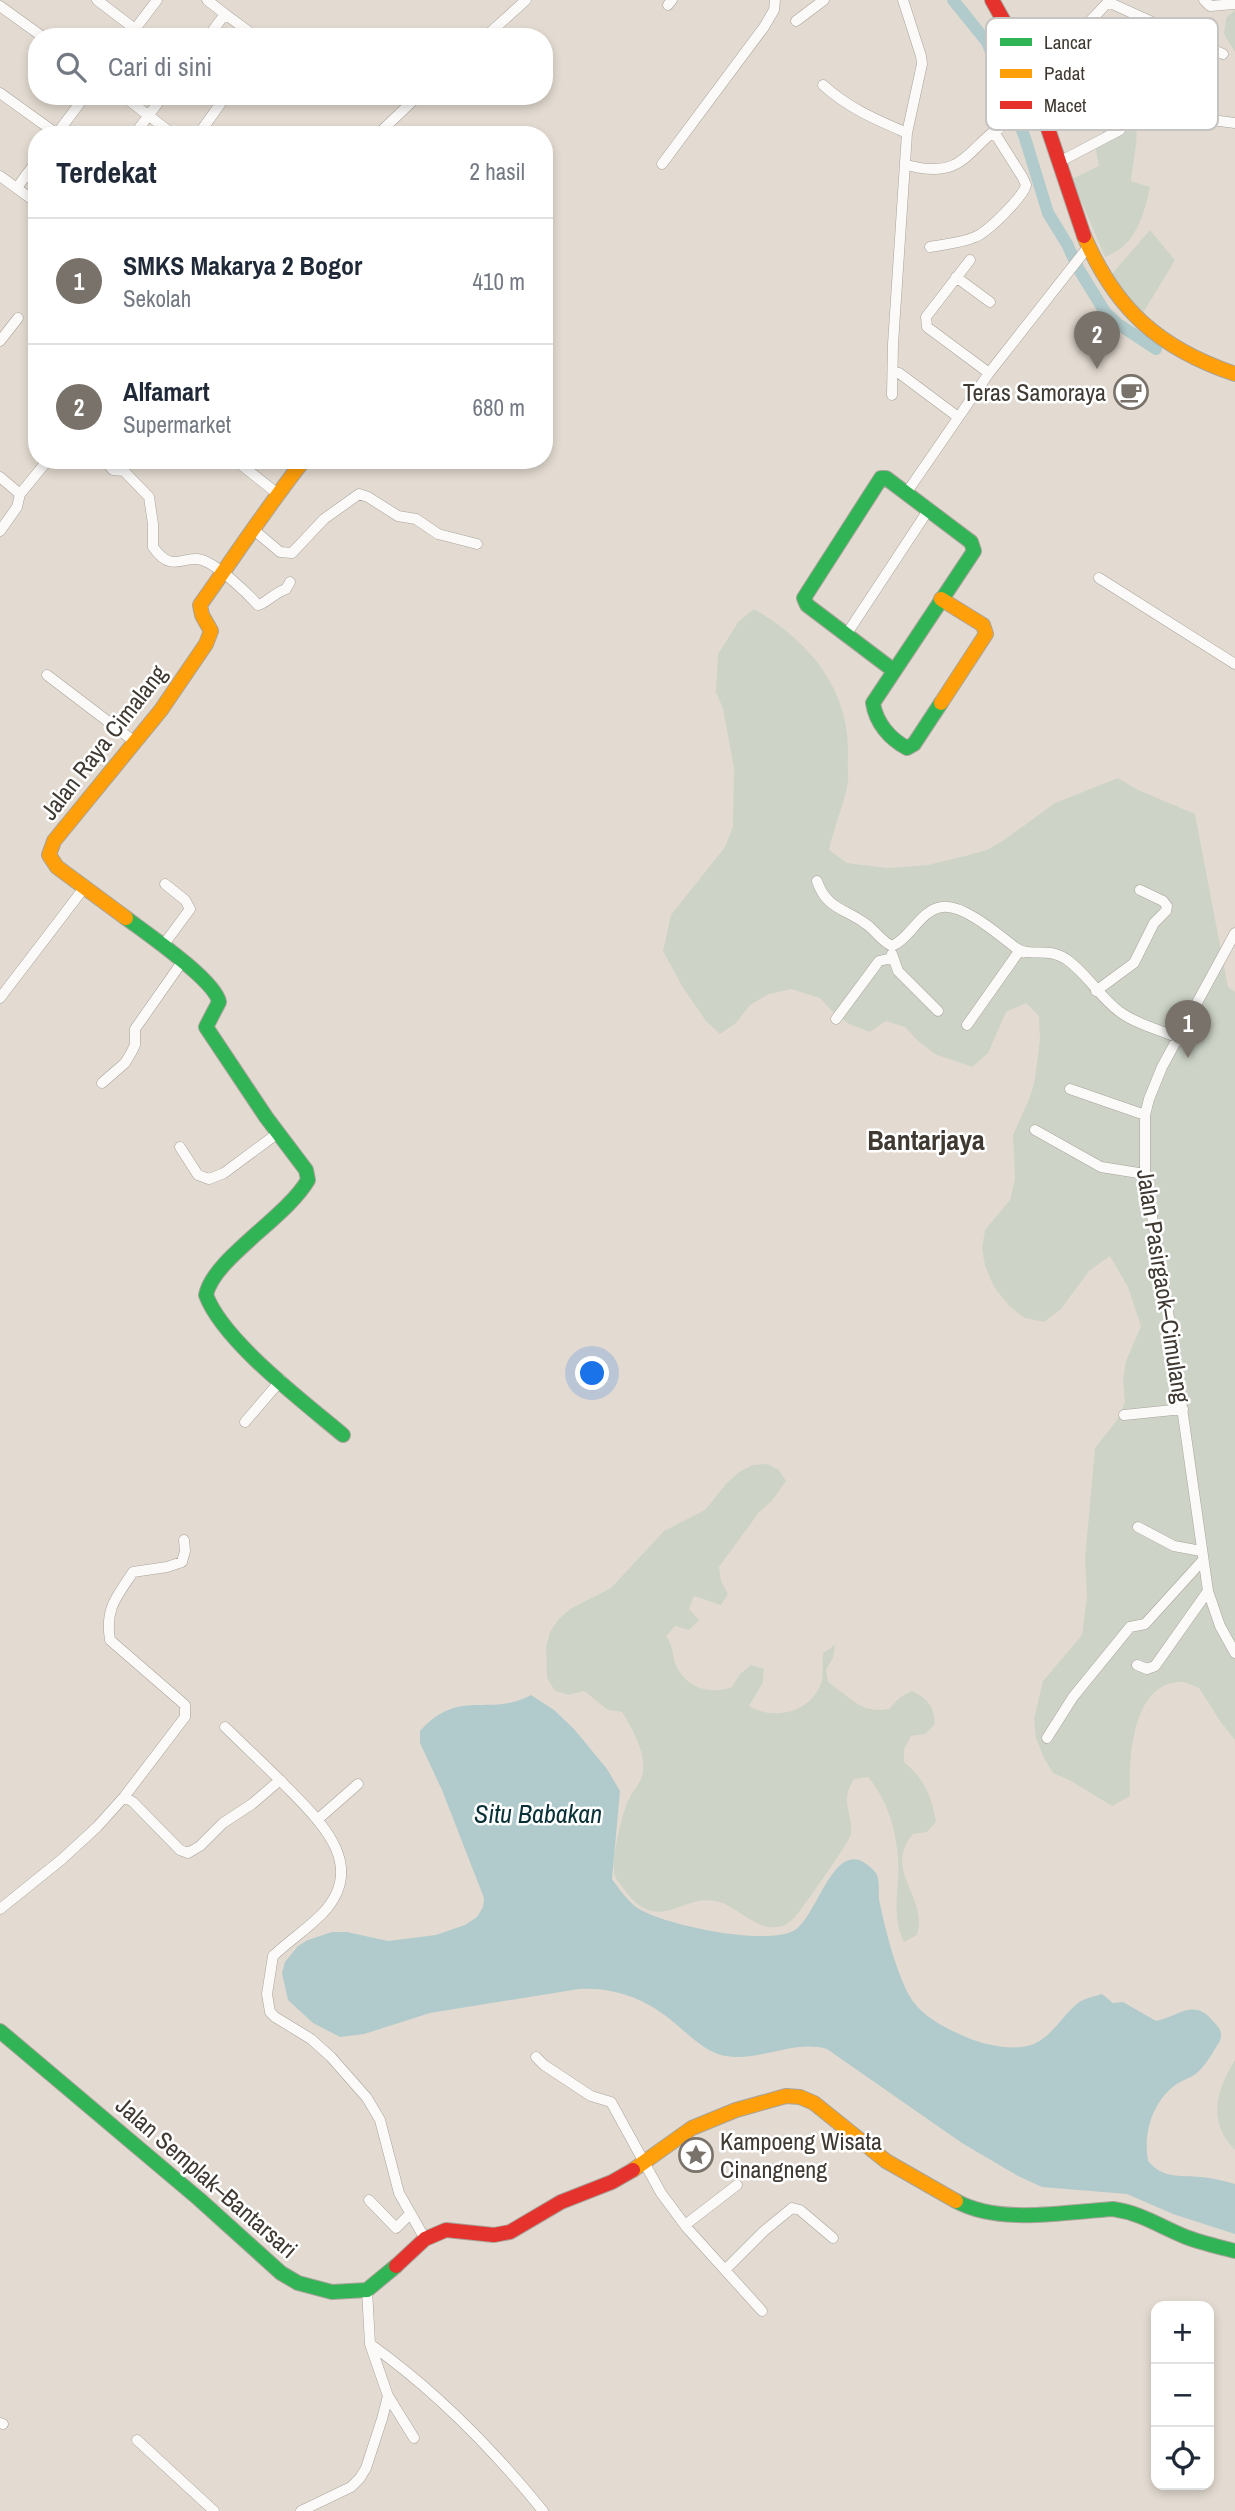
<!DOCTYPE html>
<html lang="id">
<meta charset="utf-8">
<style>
body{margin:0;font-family:"Archivo Narrow",sans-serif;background:#f6f6f7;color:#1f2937}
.controls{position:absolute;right:21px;bottom:21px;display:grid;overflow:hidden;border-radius:14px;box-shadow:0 4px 10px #0003}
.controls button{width:63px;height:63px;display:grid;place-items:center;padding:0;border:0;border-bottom:2px solid #e0e1e3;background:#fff;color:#1f2937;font:35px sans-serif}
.you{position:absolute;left:593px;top:1374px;width:24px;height:24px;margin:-18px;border:5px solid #fff;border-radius:50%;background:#1a73e8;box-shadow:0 0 0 10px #1a73e833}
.badge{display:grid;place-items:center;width:46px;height:46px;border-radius:50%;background:#78726a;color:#fff;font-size:23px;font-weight:700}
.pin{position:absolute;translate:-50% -58px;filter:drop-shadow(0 2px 4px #0008)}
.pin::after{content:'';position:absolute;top:37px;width:24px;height:21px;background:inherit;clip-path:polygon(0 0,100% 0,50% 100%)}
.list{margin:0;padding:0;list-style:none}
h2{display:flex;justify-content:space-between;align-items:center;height:91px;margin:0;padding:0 28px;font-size:30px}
h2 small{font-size:23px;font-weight:400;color:#747a83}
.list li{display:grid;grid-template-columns:46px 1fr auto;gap:21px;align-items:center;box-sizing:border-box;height:126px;padding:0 28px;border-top:2px solid #e0e1e3}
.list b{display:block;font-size:26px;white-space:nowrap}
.list p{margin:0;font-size:23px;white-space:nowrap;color:#747a83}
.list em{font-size:23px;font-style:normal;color:#747a83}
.icon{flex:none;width:38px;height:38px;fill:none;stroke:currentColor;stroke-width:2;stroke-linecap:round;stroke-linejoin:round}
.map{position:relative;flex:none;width:1235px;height:2511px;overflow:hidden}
.search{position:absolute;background:#fff;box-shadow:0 4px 10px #0003;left:28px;top:28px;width:525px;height:77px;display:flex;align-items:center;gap:18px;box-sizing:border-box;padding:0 24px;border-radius:28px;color:#747a83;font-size:26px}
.panel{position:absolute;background:#fff;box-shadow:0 4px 10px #0003;left:28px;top:126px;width:525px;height:343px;border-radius:28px}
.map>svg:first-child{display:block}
</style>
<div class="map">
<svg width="1235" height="2511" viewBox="0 0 1235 2511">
<rect width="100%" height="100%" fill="#e3dbd1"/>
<path fill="#cdd4c7" d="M1235,10v42l-11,-18 2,-16z
M1105,87h21l-4,23c5,5 11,11 14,18 3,7 -4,41 -5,53l19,6c-6,28 -14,59 -45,70l-33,-78 27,-13 -4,-20 10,-9c-8,-16 -11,-28 -9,-45z
M1150,230l25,30 -32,53 -14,-14 -18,-24z
M754,609c55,32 96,80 94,146 -1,9 1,19 0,27 -4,23 -14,45 -19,68l18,13 40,5 41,-3 41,-10 18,-5 17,-10 51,-37 63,-25 18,11 59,25 33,173 7,5v748l-15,-19 -21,-33c-6,-2 -14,-7 -20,-6 -48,3 -50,79 -49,114l-18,10 -41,-25 -18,-8 -9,-15 -8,-20 -2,-19 9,-38 39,-46 5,-38 -2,-38 10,-111 23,-29 7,-17 -2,-22 3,-19 15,-35 -13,-39 -18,-31 -21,15 -28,38 -17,13 -19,-4 -15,-11 -16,-20 -9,-21 -3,-18 3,-18 25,-30 5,-21 -2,-44 17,-38 5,-18 5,-39 -1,-24 -13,-13 -20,9 -18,41 -16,14 -37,-13 -17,-13 -13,-14 -19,-6 -16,11 -21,-8 -16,-12 -13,-14 -29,-9 -22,5 -19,11 -14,18 -16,11 -14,-13 -24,-35 -19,-35 8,-36 54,-68 8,-20 1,-59 -11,-59 -7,-17 2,-38 21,-33z
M767,1464l12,6 7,11 -15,21 -11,9 -41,56 2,14 7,13 -7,11 -27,-9 -5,13 10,11 -10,10 -14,-4 -9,10c9,12 5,23 13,35 12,19 34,23 53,16l8,-13 11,-9 13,4 -1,13 -14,24c24,14 58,8 71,-20 4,-8 2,-23 3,-33l12,-8 -2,13 -7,12 2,12c23,15 32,32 61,27l10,-11 13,-7c16,8 22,15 23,33l-10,10 -14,2 -7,13v13c20,16 28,35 32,60l-9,10 -14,2c-31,37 16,63 4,101l-13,7c-11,-22 -7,-40 -6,-64 2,-35 -7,-74 -30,-101l-14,2c-15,24 -1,32 -3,55 0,6 -49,75 -56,83 -3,3 -8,8 -13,9 -21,7 -40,-14 -57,-22 -42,-18 -65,39 -104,-19 -3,-3 -7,-9 -7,-14 -2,-15 8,-58 15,-72 4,-9 13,-17 14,-28 2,-20 -11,-43 -21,-59l-14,-2 -24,-19 -15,4 -14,-4 -8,-13 -1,-31 4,-15 8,-12 12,-11 41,-21 53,-57 41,-21 21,-26 13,-12 14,-7z
M1235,2060v90c-28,-28 -19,-60 0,-90z"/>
<path fill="#b1cacb" d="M531,1695l23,15 20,19 33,40 13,22 -8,88c7,10 15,21 24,28 25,18 132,40 159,23 21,-14 36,-79 64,-70 6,2 14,9 17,13 5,9 1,21 4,31 6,28 17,72 32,96 13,19 36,29 56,38 17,7 45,13 63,7 19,-6 32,-30 47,-42 6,-5 16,-6 24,-9l11,9 10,-1 33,19c24,-5 37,-23 57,0 6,7 10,10 7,20 -6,9 -13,23 -22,31 -6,6 -17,8 -24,14 -22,17 -31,48 -26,75 15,18 31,14 53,16 11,1 23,4 34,7v50l-62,-20 -46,-20 -85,-7 -24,-11 -56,-33 -135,-94c-35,-10 -70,15 -106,6 -17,-5 -31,-19 -44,-30 -28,-25 -61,-38 -98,-36l-149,24 -66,21 -24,3 -27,-14 -25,-23 -6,-27 3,-11 13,-16 10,-6 24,-8h15l41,9 48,-6 29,-10 12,-8 6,-10 1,-9 -42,-108 -22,-47v-12c39,-44 69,-13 111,-36z"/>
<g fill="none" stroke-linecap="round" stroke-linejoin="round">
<path stroke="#b1cacb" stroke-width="12" d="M953,0l34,42 38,96 23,75 19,31 11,24 27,44 13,12 38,25"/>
<g stroke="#a8a29a" stroke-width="11">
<path id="street" d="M97,0l38,29
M207,0l18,14 -17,23
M1204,0l6,6 25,-2
M1108,2l115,52
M668,5l4,-5
M0,6l43,31
M225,14l31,23
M796,21l28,-21
M129,37l28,-37
M485,37l41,-37
M1024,67l49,-28 37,-39
M823,85c25,23 54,35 84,48
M1002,87l29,-9
M0,93l57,41
M123,96l51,39
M56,135l29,-39
M134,135l29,-39
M198,135l28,-39
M377,135l41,-39
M1059,162l61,-32 6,-43 59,18 27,15 23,3
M662,164l102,-137 10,-17 1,-10
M911,166c59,15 58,-27 100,-44 10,-4 21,-4 32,-4
M26,175l11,-14
M0,176l37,27
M17,188l9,-13 11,8
M930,247c15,-3 32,-4 45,-10 13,-5 48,-40 51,-52l-3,-7 -29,-46
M970,260l-44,57 1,10 62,46
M956,277l34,25
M0,341l18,-23
M899,373l59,44
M892,395l1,-51 14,-211 15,-69 -1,-8 -18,-56
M104,460l9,10 11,1 25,26 4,27v23c20,28 30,7 49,13 16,5 44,32 56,45 7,-1 16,-12 28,-16l4,-7
M235,460l43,34
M0,477l20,17
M907,492l82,-119 99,-126
M254,530l26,22 12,1 32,-34 35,-25 9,3 30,19 18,3 22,15 39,10
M0,531l17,-24 3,-13 28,-34
M1099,578l136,86
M846,635l83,-126
M47,675l88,67
M817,881c10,29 28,27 49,43 10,7 15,17 26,22 19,-8 28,-36 50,-39 22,-3 57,28 74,41 15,10 29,-2 50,11 21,14 33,38 54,53 16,12 40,18 59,26
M1235,933l-73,134 -13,32 -4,16v59l26,156 37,261 12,35 15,27
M162,947l28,-38 -5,-9 -20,-16
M892,954l6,17 40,40
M1096,991l38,-28 20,-40 12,-12 1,-5 -4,-5 -23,-11
M0,998l84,-110
M836,1019l43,-58 13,-3
M967,1025l53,-75
M102,1083l23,-20 6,-10 4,-8v-16l47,-67
M1070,1089l75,26
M1035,1130l66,37 44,7
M180,1147l18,28 11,4 15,-6 54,-40
M1124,1415l59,-6
M245,1422l36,-42
M1138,1527l36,19 27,5
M1137,1665l10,4 8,-3 53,-75
M225,1727l55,53
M1047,1738l26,-41 57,-70 15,-3 58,-64
M124,1797l9,5 47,48 8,3 12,-7 23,-23 29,-19 28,-24c35,37 91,83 42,134 -15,15 -33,27 -49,42l-6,38 3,18 5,5 36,22 20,18 36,41 13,22 19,73 26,46
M317,1820l41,-36
M0,1909l61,-49 36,-33 27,-30 61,-80v-12l-75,-65c-5,-32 6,-42 23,-68l34,-5 15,-5 3,-11 -1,-11
M536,2057l8,8 47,31 20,6 50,91 26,35 75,83
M369,2200l27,28 14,-14
M685,2225l52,-40
M725,2270l39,-39 28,-23 8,2 33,28
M370,2344c66,47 122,104 173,167
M388,2396l26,42
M0,2423l3,1
M137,2440l77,71
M301,2511l50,-24 9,-9 6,-10 16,-49 6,-23 -18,-52 -3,-54"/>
</g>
<g stroke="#a8a29a" stroke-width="16">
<path id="fast" d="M893,670l-86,-65 -3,-7 77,-120h5l85,64 3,9 -101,152c3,20 17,36 34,45l7,-4 27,-41
M126,918c20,15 89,62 93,84l-13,25 60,90 40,53 2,10c-22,38 -95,79 -102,115 17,46 98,107 137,140
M0,2031l199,168 82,74 17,10 34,9 35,-2 29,-24
M956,2201c43,24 109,11 157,8 28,4 48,18 73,28 16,6 33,10 49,14"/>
</g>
<g stroke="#a8a29a" stroke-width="16">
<path id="slow" d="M1084,236c32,74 75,112 151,138
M941,703l45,-69 -3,-9 -42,-26
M126,918l-69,-51 -8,-12 5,-14 107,-131 45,-66 5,-13 -9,-16 -2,-10c35,-49 67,-98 104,-145
M633,2170l59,-42 44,-18 50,-14 14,1 14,6 72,58 70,40"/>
</g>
<g stroke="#a8a29a" stroke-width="16">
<path id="jam" d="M992,0l19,34 23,53 50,149
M396,2266l29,-27 21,-9 48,5 16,-3 51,-30 51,-20 21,-12"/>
</g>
<use href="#street" stroke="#fbfaf8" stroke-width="10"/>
<use href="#fast" stroke="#30b455" stroke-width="14"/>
<use href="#slow" stroke="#ff9f0a" stroke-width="14"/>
<use href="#jam" stroke="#e5322d" stroke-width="14"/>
</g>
<defs>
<g id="cafe-ring" transform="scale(1.75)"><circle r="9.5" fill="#fff" stroke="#78726a" stroke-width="1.5"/><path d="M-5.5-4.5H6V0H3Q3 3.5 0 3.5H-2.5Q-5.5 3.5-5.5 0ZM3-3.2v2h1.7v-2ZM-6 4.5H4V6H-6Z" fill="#78726a"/></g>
<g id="sight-ring" transform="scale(1.75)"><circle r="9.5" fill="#fff" stroke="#78726a" stroke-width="1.5"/><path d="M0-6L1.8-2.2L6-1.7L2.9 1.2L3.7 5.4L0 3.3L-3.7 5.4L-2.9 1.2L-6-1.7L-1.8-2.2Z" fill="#78726a"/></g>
</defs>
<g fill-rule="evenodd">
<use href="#cafe-ring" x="1131" y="392"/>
<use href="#sight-ring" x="696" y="2155"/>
</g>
<g text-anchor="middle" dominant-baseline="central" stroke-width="5" stroke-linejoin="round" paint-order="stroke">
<g font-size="24" fill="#3f3932" stroke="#fff" text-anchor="end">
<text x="1106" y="392">Teras Samoraya</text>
<text x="720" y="2141" text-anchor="start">Kampoeng Wisata<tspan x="720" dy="28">Cinangneng</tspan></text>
</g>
<g font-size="24" fill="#3f3932" stroke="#fff">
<text transform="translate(103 742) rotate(-52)">Jalan Raya Cimalang</text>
<text transform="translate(1164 1286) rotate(81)">Jalan Pasirgaok–Cimulang</text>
<text transform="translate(207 2177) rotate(41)">Jalan Semplak–Bantarsari</text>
</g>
<g font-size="26" font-style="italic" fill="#093036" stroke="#fff">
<text x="538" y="1813">Situ Babakan</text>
</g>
<g font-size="28" font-weight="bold" fill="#3f3932" stroke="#fff">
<text x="926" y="1140">Bantarjaya</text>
</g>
</g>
<rect x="986" y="18" width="232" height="112" rx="10" fill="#fff" stroke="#c5c4c2" stroke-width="2"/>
<rect x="1000" y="38" width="32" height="8" fill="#30b455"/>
<rect x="1000" y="69" width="32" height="9" fill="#ff9f0a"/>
<rect x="1000" y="101" width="32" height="8" fill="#e5322d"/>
<g font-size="19" fill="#3f3932">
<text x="1044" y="49">Lancar</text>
<text x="1044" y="80">Padat</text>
<text x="1044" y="112">Macet</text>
</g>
</svg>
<div class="controls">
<button>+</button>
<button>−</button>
<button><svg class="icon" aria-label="locate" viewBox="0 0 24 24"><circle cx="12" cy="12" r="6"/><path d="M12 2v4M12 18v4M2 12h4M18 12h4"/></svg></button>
</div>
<div class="you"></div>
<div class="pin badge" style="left:1188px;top:1058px">1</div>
<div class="pin badge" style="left:1097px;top:369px">2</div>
<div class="search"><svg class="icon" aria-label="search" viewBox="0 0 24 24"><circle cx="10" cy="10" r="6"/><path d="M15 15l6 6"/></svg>Cari di sini</div>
<section class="panel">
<h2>Terdekat<small>2 hasil</small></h2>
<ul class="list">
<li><span class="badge">1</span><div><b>SMKS Makarya 2 Bogor</b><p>Sekolah</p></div><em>410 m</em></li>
<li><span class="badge">2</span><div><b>Alfamart</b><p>Supermarket</p></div><em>680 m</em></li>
</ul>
</section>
</div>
